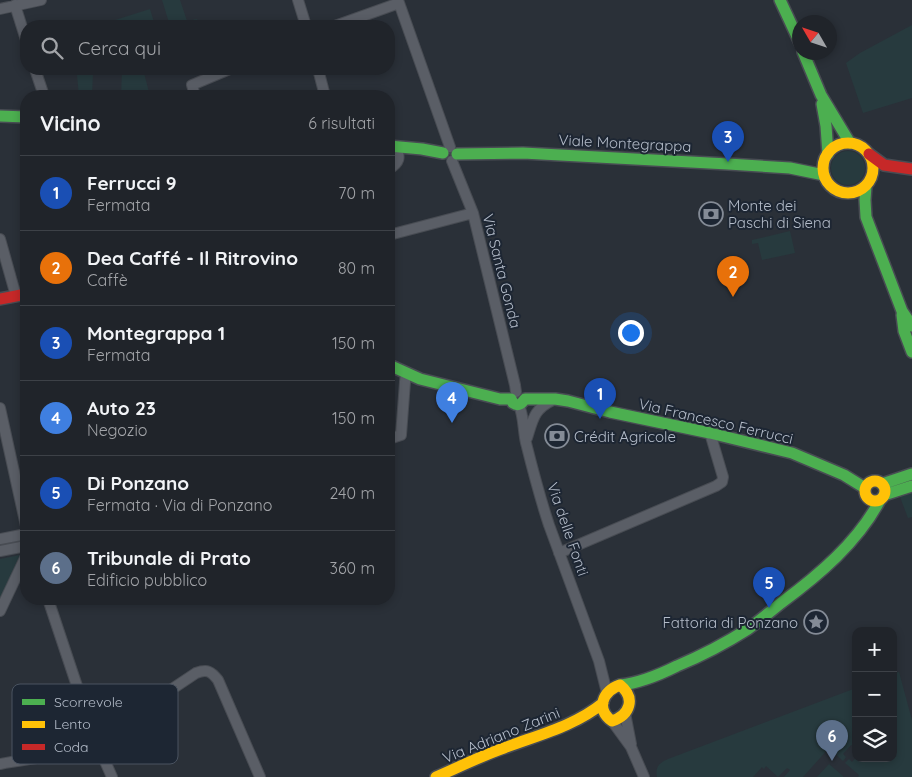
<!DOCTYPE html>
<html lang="it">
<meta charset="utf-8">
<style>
body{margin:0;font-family:Quicksand,sans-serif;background:#282c32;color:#f1f3f6}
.controls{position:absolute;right:15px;bottom:15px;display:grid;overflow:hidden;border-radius:10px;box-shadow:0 2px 8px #0003}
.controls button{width:45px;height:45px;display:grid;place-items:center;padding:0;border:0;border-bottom:1px solid #3d4147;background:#20242a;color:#f1f3f6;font:25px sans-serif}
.compass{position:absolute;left:792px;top:15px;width:45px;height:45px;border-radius:50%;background:#20242a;box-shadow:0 2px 8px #0003;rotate:309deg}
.you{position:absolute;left:630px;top:332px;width:18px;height:18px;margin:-12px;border:4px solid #fff;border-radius:50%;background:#1a73e8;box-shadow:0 0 0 8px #1a73e833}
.badge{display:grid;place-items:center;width:32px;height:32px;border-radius:50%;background:#8c9099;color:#fff;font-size:16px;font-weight:700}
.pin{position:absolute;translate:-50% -41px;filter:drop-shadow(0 1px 2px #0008)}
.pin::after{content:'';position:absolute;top:26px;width:18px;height:15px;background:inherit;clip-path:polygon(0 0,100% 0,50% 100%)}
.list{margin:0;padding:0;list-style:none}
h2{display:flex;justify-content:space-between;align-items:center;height:65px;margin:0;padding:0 20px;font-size:21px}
h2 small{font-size:16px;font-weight:400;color:#a2a4a8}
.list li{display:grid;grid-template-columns:32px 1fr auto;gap:15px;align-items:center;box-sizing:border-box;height:75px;padding:0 20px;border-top:1px solid #3d4147}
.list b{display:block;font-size:19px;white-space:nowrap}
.list p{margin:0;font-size:16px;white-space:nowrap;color:#a2a4a8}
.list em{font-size:16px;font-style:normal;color:#a2a4a8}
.icon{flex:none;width:28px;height:28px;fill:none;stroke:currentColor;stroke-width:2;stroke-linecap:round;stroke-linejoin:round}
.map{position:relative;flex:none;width:912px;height:777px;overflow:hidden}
.search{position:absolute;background:#20242a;box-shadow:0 2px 8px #0003;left:20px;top:20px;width:375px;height:55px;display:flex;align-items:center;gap:12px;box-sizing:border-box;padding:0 18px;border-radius:20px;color:#a2a4a8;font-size:19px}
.panel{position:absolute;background:#20242a;box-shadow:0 2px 8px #0003;left:20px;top:90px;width:375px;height:515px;border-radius:20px}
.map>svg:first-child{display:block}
</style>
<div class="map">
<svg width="912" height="777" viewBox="0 0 912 777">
<rect width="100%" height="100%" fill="#2a3038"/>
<path fill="#273a3e" d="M162,0h18l7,21 10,-2 3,7h-30z
M150,9l4,13 -12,4h-28l-2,-5z
M912,25v73l-49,15 -17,-50 14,-10z
M122,69h21l7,27h-29z
M93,72l-1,24h-13l-2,-21z
M831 168a17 17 0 1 1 34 0a17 17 0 1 1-34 0Z
M790,231l5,22 -33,7 -4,-17 -6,1v-4z
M912,492v25l-4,1 -8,-21z
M20,555l-20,44v-40z
M899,672l13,48v57h-54l1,-2 -14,-12 4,-4 3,3 4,-4h37v-84z
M856,688v60l-5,-3 -8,9 3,3 -3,4 -14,-13 -26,29h-19l6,-7 -3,-2 -9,9 -12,-11 -2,3 -2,-2 -9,10h-96c-2,-10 2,-14 11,-18z
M829,764l14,12v1h-26z"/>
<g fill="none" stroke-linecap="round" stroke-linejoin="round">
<g stroke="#484c53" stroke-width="12">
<path id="street" d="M298,0l8,26
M398,0l52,147
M15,5l11,35
M0,9l41,-9
M335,26l64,-23
M35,69l9,27
M318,69l7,27
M195,96l-3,-11 38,-16
M452,161l21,52 42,172 1,7
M389,169c10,-6 13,-12 5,-23
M389,235l84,-22
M0,239l16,57
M519,405c5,12 4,25 7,38 7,28 14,55 23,82l50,136 8,32
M0,408l26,118
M527,438c6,-19 7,-29 26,-38
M389,439l12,-4 4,-53 1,-9
M0,539l21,-4 5,2
M0,551l26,-5
M559,553l157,-67 6,-4 1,-5 -13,-44
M48,599l45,135 19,43
M0,611l26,-55
M625,713l6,31
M612,721l19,26 13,30
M0,764c29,-6 60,-7 87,-18l109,-73c11,-4 15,-2 22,7l42,97"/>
</g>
<g stroke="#484c53" stroke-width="14">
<path id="fast" d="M780,0l20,43
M803,52l18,43 29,48
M822,104l4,22 2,28
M0,116l26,1
M389,146l33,3 21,4
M457,154l66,-1 205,11 62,4 34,7
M866,186l-1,14 1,17 36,94 10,15
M902,315l2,16 8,21
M389,365l31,14 80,20h11
M511,399l2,4c6,4 9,0 12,-4h30l13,2 42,11 100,21 82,20 52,22 21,13
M882,484l30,-10
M884,495l28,-9
M620,685c20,-2 39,-10 57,-19 24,-10 49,-23 71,-37 11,-8 22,-17 33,-26 38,-28 77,-61 99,-103"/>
</g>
<g stroke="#484c53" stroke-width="14">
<path id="slow" d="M823 168a25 25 0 1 1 50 0a25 25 0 1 1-50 0Z
M865 491a10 10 0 1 1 20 0a10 10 0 1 1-20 0Z
M620,685c16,13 10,30 -8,36 -17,-12 -9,-30 8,-36z
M436,777c23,-10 45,-21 68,-29 34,-13 71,-22 99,-45"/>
</g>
<g stroke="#484c53" stroke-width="14">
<path id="jam" d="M869,154l15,11 28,4
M0,299l26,-5"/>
</g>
<use href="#street" stroke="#5a5e66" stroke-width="10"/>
<use href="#fast" stroke="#4caf50" stroke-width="11"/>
<use href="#slow" stroke="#ffc107" stroke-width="11"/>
<use href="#jam" stroke="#c62828" stroke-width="11"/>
</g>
<defs>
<g id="bank-ring" transform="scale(1.25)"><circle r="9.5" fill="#1d2633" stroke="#848b96" stroke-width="1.5"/><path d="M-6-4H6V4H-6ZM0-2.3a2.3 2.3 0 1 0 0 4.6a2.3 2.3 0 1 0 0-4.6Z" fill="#848b96"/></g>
<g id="sight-ring" transform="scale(1.25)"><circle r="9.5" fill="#1d2633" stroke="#848b96" stroke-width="1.5"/><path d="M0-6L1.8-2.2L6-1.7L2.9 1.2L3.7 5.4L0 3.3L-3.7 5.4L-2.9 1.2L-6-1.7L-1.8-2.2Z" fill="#848b96"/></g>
</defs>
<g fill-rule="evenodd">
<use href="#bank-ring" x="711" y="214"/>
<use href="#bank-ring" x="557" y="436"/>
<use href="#sight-ring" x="816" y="622"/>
</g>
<g text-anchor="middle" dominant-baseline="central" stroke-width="4" stroke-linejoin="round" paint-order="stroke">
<g font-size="15" fill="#b4bcc9" stroke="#1d2633">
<text transform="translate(625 143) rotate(3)">Viale Montegrappa</text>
<text transform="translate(502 271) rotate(76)">Via Santa Gonda</text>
<text transform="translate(716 421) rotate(13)">Via Francesco Ferrucci</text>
<text transform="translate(568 529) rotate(71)">Via delle Fonti</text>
<text transform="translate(501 735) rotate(-22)">Via Adriano Zarini</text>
</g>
<g font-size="15" fill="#b4bcc9" stroke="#1d2633" text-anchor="start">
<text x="728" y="205">Monte dei<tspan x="728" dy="17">Paschi di Siena</tspan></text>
<text x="574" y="436">Crédit Agricole</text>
<text x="798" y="622" text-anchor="end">Fattoria di Ponzano</text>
</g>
</g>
<rect x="12" y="684" width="166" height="80" rx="8" fill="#1d2633" stroke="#4a5360" stroke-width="1"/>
<rect x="22" y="699" width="23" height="6" fill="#4caf50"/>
<rect x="22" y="721" width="23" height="7" fill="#ffc107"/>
<rect x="22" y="744" width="23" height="6" fill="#c62828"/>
<g font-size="14" fill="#b4bcc9">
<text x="54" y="707">Scorrevole</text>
<text x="54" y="729">Lento</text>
<text x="54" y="752">Coda</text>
</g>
</svg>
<div class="controls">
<button>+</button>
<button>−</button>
<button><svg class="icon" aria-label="layers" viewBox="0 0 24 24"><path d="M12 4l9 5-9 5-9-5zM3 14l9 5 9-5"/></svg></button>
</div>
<svg class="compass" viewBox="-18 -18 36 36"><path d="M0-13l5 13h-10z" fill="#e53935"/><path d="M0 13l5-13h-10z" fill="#a2a4a8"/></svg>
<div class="you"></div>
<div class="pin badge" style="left:600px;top:419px;background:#1a4fb4">1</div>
<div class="pin badge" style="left:733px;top:297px;background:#e8710a">2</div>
<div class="pin badge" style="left:728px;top:162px;background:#1a4fb4">3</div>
<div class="pin badge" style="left:452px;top:423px;background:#3f7fe0">4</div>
<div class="pin badge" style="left:769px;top:608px;background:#1a4fb4">5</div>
<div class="pin badge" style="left:832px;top:761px;background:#5c6f8a">6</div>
<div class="search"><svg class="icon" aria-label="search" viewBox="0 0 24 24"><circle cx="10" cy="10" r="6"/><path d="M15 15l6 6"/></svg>Cerca qui</div>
<section class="panel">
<h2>Vicino<small>6 risultati</small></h2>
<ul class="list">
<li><span class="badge" style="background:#1a4fb4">1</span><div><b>Ferrucci 9</b><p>Fermata</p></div><em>70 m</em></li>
<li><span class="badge" style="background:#e8710a">2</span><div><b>Dea Caffé - Il Ritrovino</b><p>Caffè</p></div><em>80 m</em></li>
<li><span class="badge" style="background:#1a4fb4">3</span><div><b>Montegrappa 1</b><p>Fermata</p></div><em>150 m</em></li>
<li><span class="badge" style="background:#3f7fe0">4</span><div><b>Auto 23</b><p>Negozio</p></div><em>150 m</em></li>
<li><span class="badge" style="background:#1a4fb4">5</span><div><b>Di Ponzano</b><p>Fermata · Via di Ponzano</p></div><em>240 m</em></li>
<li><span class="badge" style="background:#5c6f8a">6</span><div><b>Tribunale di Prato</b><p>Edificio pubblico</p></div><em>360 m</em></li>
</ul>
</section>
</div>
